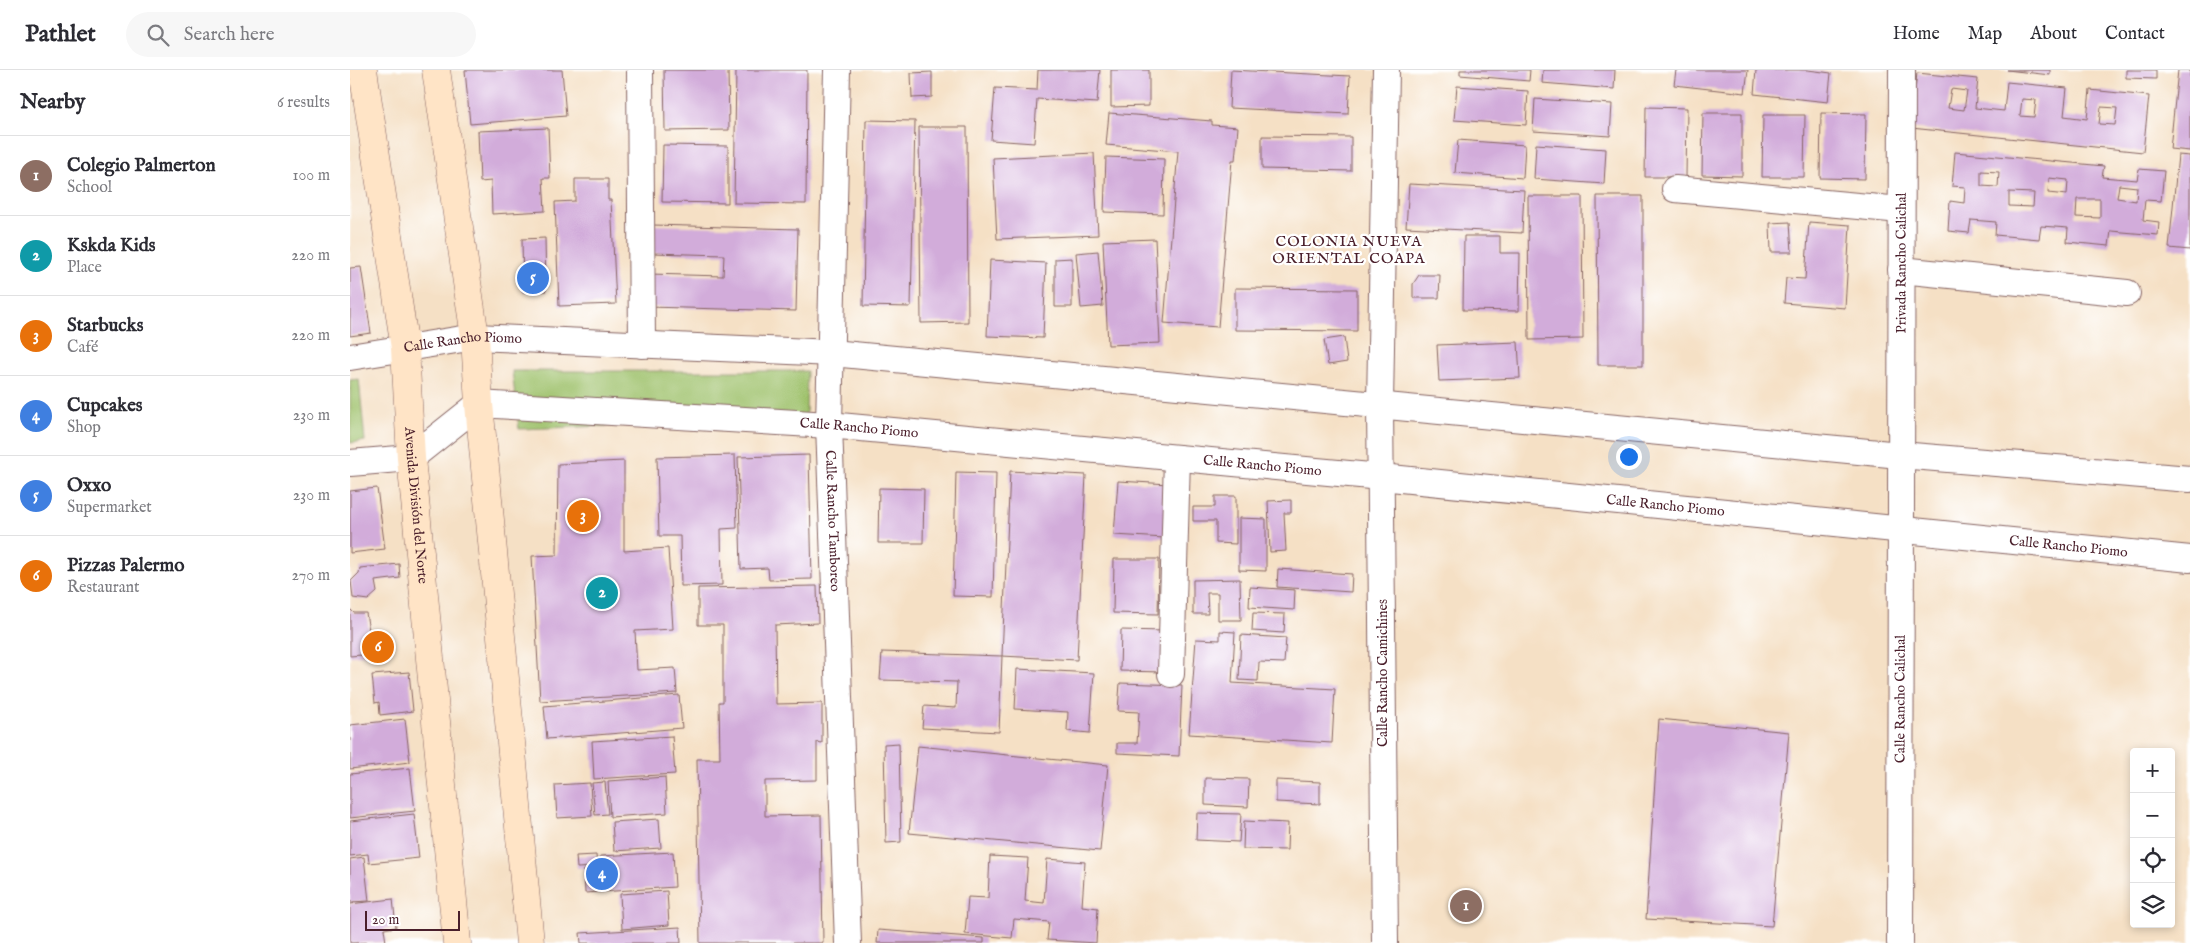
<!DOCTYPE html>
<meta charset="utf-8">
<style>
body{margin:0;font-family:"IM FELL English",serif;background:#f7f7f7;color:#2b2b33}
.controls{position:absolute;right:15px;bottom:15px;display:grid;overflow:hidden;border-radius:5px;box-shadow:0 2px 8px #0003}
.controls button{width:45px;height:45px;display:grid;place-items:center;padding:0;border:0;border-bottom:1px solid #e1e1e2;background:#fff;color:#2b2b33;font:25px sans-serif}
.scale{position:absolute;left:15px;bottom:12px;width:95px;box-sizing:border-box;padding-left:5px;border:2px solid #4a1f2b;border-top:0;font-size:14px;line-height:18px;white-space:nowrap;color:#4a1f2b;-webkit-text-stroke:4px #fff;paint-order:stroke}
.you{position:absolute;left:1278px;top:386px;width:18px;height:18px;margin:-12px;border:4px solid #fff;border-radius:50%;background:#1a73e8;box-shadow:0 0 0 8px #1a73e833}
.badge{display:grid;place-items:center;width:32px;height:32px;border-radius:50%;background:#111827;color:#fff;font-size:16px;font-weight:700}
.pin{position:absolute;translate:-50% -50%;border:2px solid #fff;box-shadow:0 1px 5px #0006}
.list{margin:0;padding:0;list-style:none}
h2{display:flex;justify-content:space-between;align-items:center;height:65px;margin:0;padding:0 20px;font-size:21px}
h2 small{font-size:16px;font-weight:400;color:#7c7c81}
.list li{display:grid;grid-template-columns:32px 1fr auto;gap:15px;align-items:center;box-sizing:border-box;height:80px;padding:0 20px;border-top:1px solid #e1e1e2}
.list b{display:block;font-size:19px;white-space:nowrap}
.list p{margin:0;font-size:16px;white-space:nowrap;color:#7c7c81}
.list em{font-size:16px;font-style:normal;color:#7c7c81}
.icon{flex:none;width:28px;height:28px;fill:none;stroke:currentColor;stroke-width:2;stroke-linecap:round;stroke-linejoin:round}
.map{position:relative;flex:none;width:1840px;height:873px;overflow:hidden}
header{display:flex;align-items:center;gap:30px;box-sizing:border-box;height:70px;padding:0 25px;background:#fff;border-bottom:1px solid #e1e1e2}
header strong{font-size:24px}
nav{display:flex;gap:28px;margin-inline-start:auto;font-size:18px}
.search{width:350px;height:45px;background:#f7f7f7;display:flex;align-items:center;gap:12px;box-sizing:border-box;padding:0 18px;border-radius:28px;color:#7c7c81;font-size:19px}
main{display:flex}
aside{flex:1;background:#fff}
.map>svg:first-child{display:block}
</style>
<header>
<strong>Pathlet</strong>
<div class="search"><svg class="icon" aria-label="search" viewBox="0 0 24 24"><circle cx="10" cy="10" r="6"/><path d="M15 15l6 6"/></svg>Search here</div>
<nav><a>Home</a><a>Map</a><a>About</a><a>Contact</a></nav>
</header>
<main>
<aside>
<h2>Nearby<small>6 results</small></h2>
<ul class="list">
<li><span class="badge" style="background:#8d6e63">1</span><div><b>Colegio Palmerton</b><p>School</p></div><em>100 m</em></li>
<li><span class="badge" style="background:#0f9aa8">2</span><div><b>Kskda Kids</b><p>Place</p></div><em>220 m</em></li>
<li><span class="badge" style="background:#e8710a">3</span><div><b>Starbucks</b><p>Café</p></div><em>220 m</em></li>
<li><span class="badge" style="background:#3f7fe0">4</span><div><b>Cupcakes</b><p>Shop</p></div><em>230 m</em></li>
<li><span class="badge" style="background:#3f7fe0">5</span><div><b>Oxxo</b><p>Supermarket</p></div><em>230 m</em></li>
<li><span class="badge" style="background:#e8710a">6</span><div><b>Pizzas Palermo</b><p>Restaurant</p></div><em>270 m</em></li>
</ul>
</aside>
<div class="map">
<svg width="1840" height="873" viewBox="0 0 1840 873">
<rect width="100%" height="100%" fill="#fff"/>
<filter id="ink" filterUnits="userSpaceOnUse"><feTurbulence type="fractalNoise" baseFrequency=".02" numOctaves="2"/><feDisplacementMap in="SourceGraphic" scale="10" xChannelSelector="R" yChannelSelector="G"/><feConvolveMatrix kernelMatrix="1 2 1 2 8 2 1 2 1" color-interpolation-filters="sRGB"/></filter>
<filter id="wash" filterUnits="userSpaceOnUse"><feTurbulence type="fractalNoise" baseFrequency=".0096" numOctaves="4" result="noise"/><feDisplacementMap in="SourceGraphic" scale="20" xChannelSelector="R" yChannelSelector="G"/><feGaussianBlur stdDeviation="1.12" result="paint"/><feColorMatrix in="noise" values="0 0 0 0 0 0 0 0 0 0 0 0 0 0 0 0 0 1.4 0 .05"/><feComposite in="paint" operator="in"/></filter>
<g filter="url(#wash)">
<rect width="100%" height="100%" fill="#f5e0c5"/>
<path fill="#9ec16b" stroke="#74704b" d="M162,301h295l-1,48 -287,10z
M9,309l6,62 -15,2v-63z"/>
<g id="blocks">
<path fill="#d2acda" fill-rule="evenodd" d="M115,0h97l4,46 -96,8z
M314,0h64l1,60 -64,1z
M386,0h71l-1,134 -72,-1z
M688,0h62l-3,33 -60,-4 -3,44 -43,-3 4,-52 42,2z
M761,0h38v36l-38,1z
M881,0l119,6 -2,38 -119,-6z
M1110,0h70l-1,11 -69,-6z
M1193,0h72l-1,19 -72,-6z
M1326,0h72l-3,23 -71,-8z
M1406,0h52l23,3 -3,29 -74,-8z
M1657,0h43v5z
M1776,0h30v9l-30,-1z
M1828,0h12v81l-20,-2z
M582,2v25l-20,1 -1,-25z
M1567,3l61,6 -3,29 29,3 3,-29 60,6 -3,28 23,3 3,-29 59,6 -6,56 -232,-24zM1601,19l16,2 -3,19 -16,-2zM1672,29l14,1 -2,17 -14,-1zM1751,37l16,1 -2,17 -16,-1z
M1107,16l71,5 -2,34 -72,-5z
M1185,29l77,5 -2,32 -77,-5z
M1296,37l41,1 -1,69h-41z
M759,43l103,8v4l26,2 -3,33h-3l-14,167 -54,-4 14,-172 -72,-6z
M1353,43h39v63l-40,-1z
M1471,43l45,1 -1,65 -45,-1z
M1413,45h42l-1,62h-42z
M516,50l49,1 -4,186 -48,-1z
M569,57h48l1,195 -47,1z
M198,58l2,50h-7l2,33 -53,3 -1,-33 -11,1 -2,-51z
M912,66l89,1v34l-89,-2z
M1108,70l67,5 -2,33 -68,-5z
M1186,74l70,5 -2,35 -70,-5z
M313,75l65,1v57l-66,-1z
M1605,82l149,14 -2,11 35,3 2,-11 25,2 -3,30 -16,-1 -2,20 16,2 -1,13 -47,-4 -2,15 -42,-4 1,-14 -27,-2 -2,13 -44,-4 1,-13 -25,-2 -2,13 -21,-2 2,-30 14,2 1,-16 -13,-1zM1631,101l18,1 -1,15 -17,-1zM1699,108l19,2 -1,15 -19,-2zM1769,115l18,2 -1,14 -19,-3zM1659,122l25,1 -1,14 -24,-1zM1727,129h23v19l-24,-1z
M744,83l4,82 -101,4 -4,-81z
M1828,85l12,1v94l-21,-2z
M756,87l58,2 -1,55 -59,-2z
M225,109h33v21h3l5,104 -57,2 -4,-104 20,-1z
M1059,114l115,6 -2,43 -116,-6z
M1178,126h54l1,143 -54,1z
M1247,126h46v169h-45z
M1440,152l2,30h-21l-1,-29z
M1459,152l41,3 -5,83 -61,-5 2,-25 19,1z
M303,155l145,4 -2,82 -148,-4 1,-33 74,2 1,-21 -72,-2z
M1114,166h36v17h20l-1,58 -56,-1z
M195,168l1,53 -23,1 -1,-53z
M805,169l5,104 -52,2 -5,-104z
M748,181l5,55 -22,2 -5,-55z
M722,188v49h-17v-48z
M640,190l56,3 -3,75 -56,-2z
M11,197l10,66 -21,3v-68z
M1069,205h21l-1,23h-26v-14z
M885,218l122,1v42l-122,-1z
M994,267l3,25 -19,3 -4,-25z
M1168,272l2,36 -81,3 -2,-36z
M385,385l2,73 -16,1 1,56 -41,1 -1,-50h-21l-2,-79z
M459,385l3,124 -43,1 -1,-12 -27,1 -3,-112z
M274,391v90l44,-3 5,81 -38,2 2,39 38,-2 2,25 -137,8 -8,-145 25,-1 1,-91z
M660,401l76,4 -9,185 -75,-4z
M606,402l40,1 -3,124 -40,-1z
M768,411l51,3 -4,54 -51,-3z
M27,418l8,61 -35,4v-62z
M529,418l45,1 -1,54h-45z
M865,426h21v48l-20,-1v-22h-23v-14h22z
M941,430v13h-7l2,38 -16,1 -2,-51z
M889,448l27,1v52l-27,-1z
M764,489h45l-1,55 -45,-1z
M49,494l1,14 -25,3 2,11 -9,8 -15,-2 -2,-17 8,-8 1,-5z
M928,499l74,5 -1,18 -74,-5z
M890,509l1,41h-23v-27h-11l1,21h-15v-34z
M467,516l1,37 -43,2 1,79 46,-1v40l-5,-1v38l-52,1v35l56,-1 2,128h-123l-3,-184h23l-1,-57h4v-77h-25v-37z
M900,517l45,3 -1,20 -45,-3z
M0,539l4,4h12l7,41 -23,2z
M903,543l32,1 -1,19 -32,-2z
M771,560l43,1 -1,41 -43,-1z
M870,561l15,1 -3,51 103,6 -3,54 -143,-9 7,-95 24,1z
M891,565l45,3 -2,25 -25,-1 -1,19 -19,-1z
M532,582l120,4 -3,76 -77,-4 2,-22 32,2 1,-26 -77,-2z
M667,599l77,4 -4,60 -23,-2 1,-19 -53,-3z
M59,602l4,39 -33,4 -1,-13 -4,1 -3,-28z
M770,613l62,2 -3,71 -62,-3v-10h20l2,-31 -21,-1z
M329,625l3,33 -135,11 -3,-33z
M55,649l5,43 -60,7v-44z
M1309,649l130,13 -17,194 -126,-7z
M322,666l3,38 -81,5 -2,-38z
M549,673l2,99 -15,1 -2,-99z
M568,676l190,19 -8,86 -191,-18z
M60,698l5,43 -65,7v-44z
M315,707l2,36 -57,4 -2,-36z
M855,708l44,1 -1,28 -43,-2z
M926,710l44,2v22l-44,-2z
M255,712l3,32 -13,1 -3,-32z
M240,713l2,33 -35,2 -2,-33z
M847,743l44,1 -2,28 -43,-2z
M64,744l5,44 -50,5 -1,-9 -18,2v-35z
M309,749l2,29 -47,3 -2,-29z
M894,751l44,2 -1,27 -44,-1z
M323,782l2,35 -90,6 -1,-23 17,-1 -1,-13z
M246,785l1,12 -20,1 -1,-12z
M640,786l38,2 -3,43 19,2 3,-44 38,3 -3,44 16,2 -2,35 -49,-3 2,-18 -35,-3 -2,19 -47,-4 3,-37 20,1z
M14,787l5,44 -19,1v-43z
M317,821l2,34 -47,4 -2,-35z
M43,829l3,28 -12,2 2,13 -36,1v-39z
M330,857l1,16h-100l-1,-10z
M528,860l106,8v5h-107z"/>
</g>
</g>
<g filter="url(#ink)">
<use href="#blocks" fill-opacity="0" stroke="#866361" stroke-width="1"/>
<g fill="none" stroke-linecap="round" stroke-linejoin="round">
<g stroke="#866361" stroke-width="28">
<g id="minor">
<path d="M290,0l2,275"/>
<path id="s1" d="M487,0l-8,355 19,518"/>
<path d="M1325,119l226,21"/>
<path d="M1551,200l226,23"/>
<path id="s2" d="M0,287l125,-20 357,16 1068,102 290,24"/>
<path id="s3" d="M0,393l61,-5 68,-54 350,21 552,52 809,82"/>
<path d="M821,604l6,-216"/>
<path d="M1035,873l-5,-539 6,-334"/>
<path id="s4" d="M1550,873l2,-873"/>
</g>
</g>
<g stroke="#866361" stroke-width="29">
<g id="secondary">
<path id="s5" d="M13,0l42,278 6,110 46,485"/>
<path d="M86,0l39,267 4,67 51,539"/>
</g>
</g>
<use href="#minor" stroke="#fff" stroke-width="26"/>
<use href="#secondary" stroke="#ffe4c6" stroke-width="28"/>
</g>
</g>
<g text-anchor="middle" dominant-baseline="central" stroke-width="4.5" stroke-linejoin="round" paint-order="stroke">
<g font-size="14" fill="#4a1f2b" stroke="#fff">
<text stroke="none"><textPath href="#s4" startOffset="680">Privada Rancho Calichal</textPath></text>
<text stroke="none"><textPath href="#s2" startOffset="114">Calle Rancho Piomo</textPath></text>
<text stroke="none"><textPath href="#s3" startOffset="529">Calle Rancho Piomo</textPath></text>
<text stroke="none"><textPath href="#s3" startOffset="934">Calle Rancho Piomo</textPath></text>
<text stroke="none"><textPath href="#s5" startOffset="439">Avenida División del Norte</textPath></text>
<text stroke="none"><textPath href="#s3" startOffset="1339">Calle Rancho Piomo</textPath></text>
<text stroke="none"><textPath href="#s1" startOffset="451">Calle Rancho Tamboreo</textPath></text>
<text stroke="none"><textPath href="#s3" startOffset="1744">Calle Rancho Piomo</textPath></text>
<text transform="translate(1033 603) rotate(-90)">Calle Rancho Camichines</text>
<text stroke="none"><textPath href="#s4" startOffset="244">Calle Rancho Calichal</textPath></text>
</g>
<g font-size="15" letter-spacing="1" fill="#4a1f2b" stroke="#fff">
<text x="999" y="171">COLONIA NUEVA<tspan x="999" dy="17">ORIENTAL COAPA</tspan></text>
</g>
</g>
</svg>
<div class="controls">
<button>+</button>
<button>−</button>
<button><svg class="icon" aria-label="locate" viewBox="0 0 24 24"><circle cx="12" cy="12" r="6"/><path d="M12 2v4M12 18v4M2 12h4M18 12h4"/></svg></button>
<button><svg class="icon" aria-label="layers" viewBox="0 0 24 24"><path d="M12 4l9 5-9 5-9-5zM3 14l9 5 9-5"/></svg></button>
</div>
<div class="scale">20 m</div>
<div class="you"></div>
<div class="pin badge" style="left:1116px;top:836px;background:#8d6e63">1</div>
<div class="pin badge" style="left:252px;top:523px;background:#0f9aa8">2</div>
<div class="pin badge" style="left:233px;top:446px;background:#e8710a">3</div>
<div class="pin badge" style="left:252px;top:804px;background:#3f7fe0">4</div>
<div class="pin badge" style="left:183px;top:208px;background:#3f7fe0">5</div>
<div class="pin badge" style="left:28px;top:577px;background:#e8710a">6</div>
</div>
</main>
